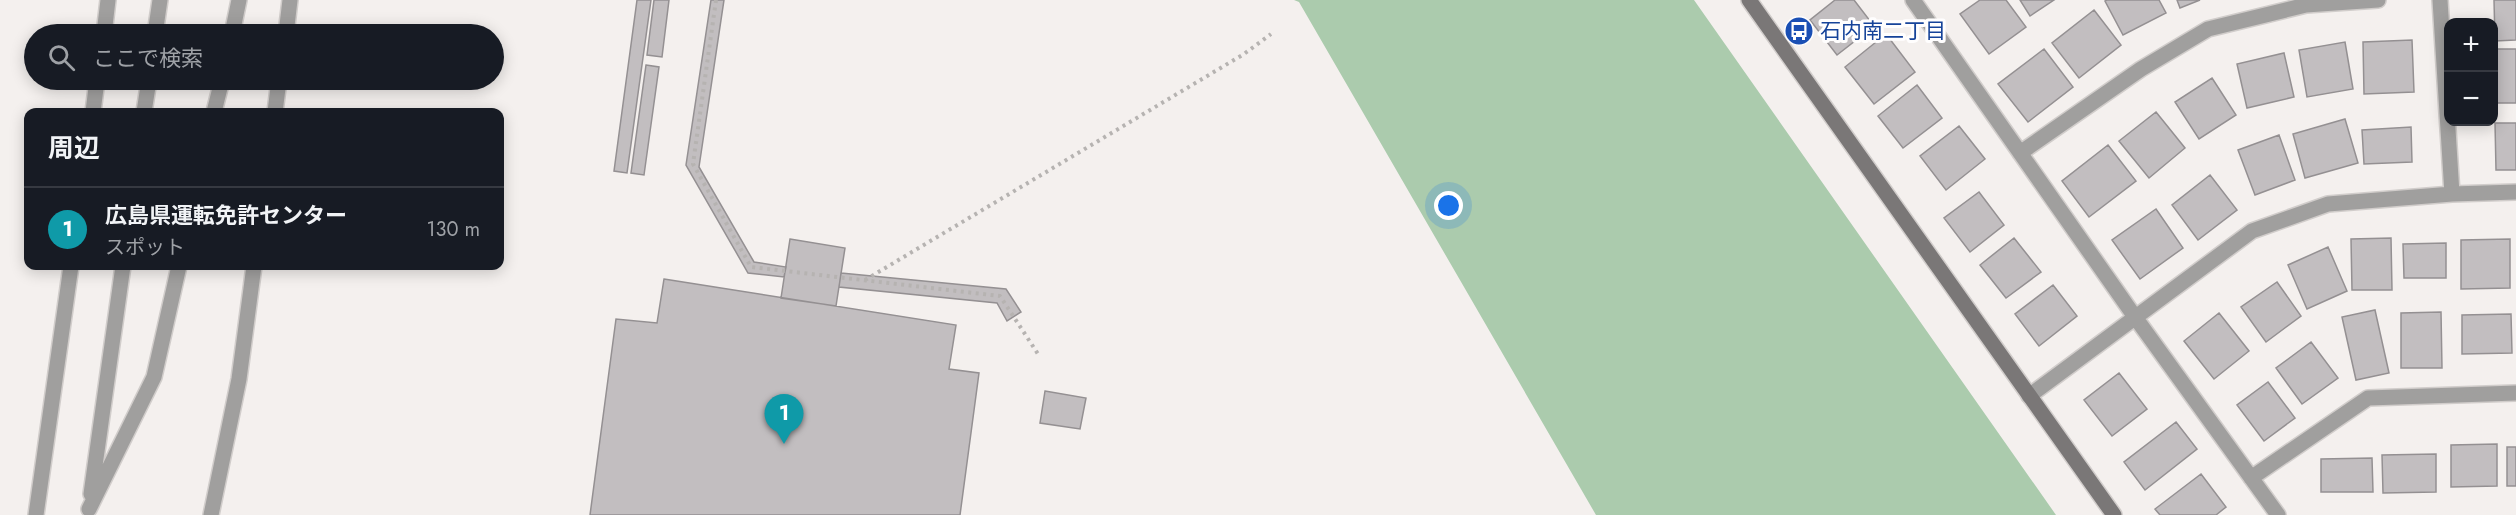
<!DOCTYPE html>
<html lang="ja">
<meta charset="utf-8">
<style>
body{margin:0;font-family:Jost,"Noto Sans JP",sans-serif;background:#242831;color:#f1f3f6}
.controls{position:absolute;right:18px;top:18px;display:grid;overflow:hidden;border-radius:12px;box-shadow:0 3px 15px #0003}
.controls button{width:54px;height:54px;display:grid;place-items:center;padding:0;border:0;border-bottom:2px solid #363941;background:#171b24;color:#f1f3f6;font:30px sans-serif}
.you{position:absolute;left:1449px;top:206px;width:21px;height:21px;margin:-15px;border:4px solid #fff;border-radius:50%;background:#1a73e8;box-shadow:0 0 0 9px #1a73e833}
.badge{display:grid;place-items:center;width:39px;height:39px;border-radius:50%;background:#db2777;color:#fff;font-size:20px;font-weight:700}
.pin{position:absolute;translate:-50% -50px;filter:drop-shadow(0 2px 3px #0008)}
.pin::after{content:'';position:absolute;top:32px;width:21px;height:18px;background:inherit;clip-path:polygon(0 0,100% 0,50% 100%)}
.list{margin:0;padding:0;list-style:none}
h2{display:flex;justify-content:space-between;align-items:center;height:78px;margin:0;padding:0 24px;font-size:26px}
h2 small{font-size:20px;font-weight:400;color:#9ea1a6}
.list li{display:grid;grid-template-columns:39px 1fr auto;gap:18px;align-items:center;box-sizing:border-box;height:84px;padding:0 24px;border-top:2px solid #363941}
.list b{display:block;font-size:22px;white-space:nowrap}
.list p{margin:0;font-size:20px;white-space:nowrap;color:#9ea1a6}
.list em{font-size:20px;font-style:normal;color:#9ea1a6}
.icon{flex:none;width:33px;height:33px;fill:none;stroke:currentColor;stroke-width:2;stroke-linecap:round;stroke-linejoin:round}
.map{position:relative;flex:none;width:2516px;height:515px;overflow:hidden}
.search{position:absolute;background:#171b24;box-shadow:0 3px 15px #0003;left:24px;top:24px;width:480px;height:66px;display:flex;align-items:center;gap:15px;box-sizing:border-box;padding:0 21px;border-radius:33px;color:#9ea1a6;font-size:22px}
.panel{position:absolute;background:#171b24;box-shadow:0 3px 15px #0003;left:24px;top:108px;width:480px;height:162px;border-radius:12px}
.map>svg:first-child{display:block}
</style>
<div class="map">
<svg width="2516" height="515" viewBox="0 0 2516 515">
<rect width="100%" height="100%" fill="#f4f0ee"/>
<path fill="#abcbad" d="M1294,0h400l362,515h-460l-297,-513z"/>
<path fill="#c2bec0" stroke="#949092" stroke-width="1.5" d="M637,0h14l-24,173 -13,-2z
M654,0h15l-7,57 -15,-2z
M711,0h13l-25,167 55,95 32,5 -2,10 -36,-4 -62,-108z
M1835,0h19l20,26 -37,29 -27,-35z
M1980,0h26l20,27 -37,27 -29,-40z
M2020,0h34l-24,16z
M2107,0h52l7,13 -43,22 -18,-34z
M2177,0h23l-20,8z
M2494,0h22v40l-21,1z
M2094,10l27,35 -42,33 -27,-35z
M1886,34l29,38 -41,32 -29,-37z
M2412,40l2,52 -50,2 -1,-52z
M2345,42l8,47 -46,8 -8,-47z
M2044,49l29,38 -45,35 -30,-38z
M2494,49h22v54h-22z
M2284,53l10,44 -47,11 -10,-44z
M646,65l13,2 -15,108 -13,-2z
M2212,78l24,37 -37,24 -24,-37z
M1917,85l25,33 -39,30 -25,-32z
M2156,112l29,36 -36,30 -30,-37z
M2345,119l13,44 -53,15 -12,-44z
M2495,123h21v47h-20z
M1959,126l26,33 -39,31 -26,-34z
M2411,127l1,35 -48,2 -2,-34z
M2279,135l16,45 -40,15 -17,-45z
M2108,145l28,36 -47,36 -27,-36z
M2210,175l27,35 -39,30 -26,-35z
M1979,192l25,33 -34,27 -26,-34z
M2156,209l27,39 -43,31 -28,-39z
M2014,238l27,34 -35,26 -26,-33z
M2391,238l1,52h-40l-1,-51z
M790,239l55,9 -9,58 -55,-8z
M2510,239v49l-49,1v-49z
M2446,243v35h-42l-1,-34z
M2328,247l19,44 -40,18 -19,-44z
M841,273l165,16 15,23 -14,9 -10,-18 -158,-16z
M664,279l292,46 -7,44 30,4 -19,142h-370l26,-196 41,4z
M2277,282l24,34 -35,26 -25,-35z
M2053,285l24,31 -38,30 -24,-32z
M2375,310l14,63 -33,7 -14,-63z
M2441,312l1,56h-41v-55z
M2219,313l30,38 -35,28 -30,-38z
M2511,314l1,39 -50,1v-39z
M2311,342l27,36 -36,26 -26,-36z
M2119,373l28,36 -35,27 -28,-36z
M2268,382l27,36 -31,23 -27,-36z
M1045,391l41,7 -6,31 -40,-6z
M2176,422l21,27 -52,41 -21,-28z
M2497,444v42l-46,1v-42z
M2507,447h9v39h-9z
M2436,454v38l-53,1 -1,-38z
M2372,458l1,34h-52v-33z
M2201,474l25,33 -10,8h-56l-5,-6z"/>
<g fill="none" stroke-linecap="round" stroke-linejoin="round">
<g stroke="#d1cdcb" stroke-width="18">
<path id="lane" d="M104,34l4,-34
M155,34l5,-34
M232,34l7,-34
M286,34l4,-34
M93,112l4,-32
M144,112l5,-32
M214,112l8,-32
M275,112l4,-32
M91,494l32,-228
M89,509l65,-132 25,-111
M36,515l35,-249
M211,515l28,-136 15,-113"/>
</g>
<g stroke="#d1cdcb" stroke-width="18">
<path id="street" d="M1913,0l222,317 143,198
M2440,0l12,194
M2020,153l121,-84 67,-40 98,-24 72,-5
M2029,396l223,-165 76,-27 124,-10 64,-2
M2251,478l117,-80 148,-5"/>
</g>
<g stroke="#d1cdcb" stroke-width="18">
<path id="secondary" d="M1749,0l365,515"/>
</g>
<path stroke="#b6b3b1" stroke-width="4" stroke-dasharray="3 4.5" stroke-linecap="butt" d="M716,0l-23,164 58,103 249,29 40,61
M865,280l379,-226 27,-20"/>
<use href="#lane" stroke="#a09f9e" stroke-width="15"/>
<use href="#street" stroke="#a09f9e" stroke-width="15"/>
<use href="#secondary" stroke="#7a7777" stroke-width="15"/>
</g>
<defs>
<g id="bus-disc" transform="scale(1.5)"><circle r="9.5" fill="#1a4fb4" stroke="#fffefe"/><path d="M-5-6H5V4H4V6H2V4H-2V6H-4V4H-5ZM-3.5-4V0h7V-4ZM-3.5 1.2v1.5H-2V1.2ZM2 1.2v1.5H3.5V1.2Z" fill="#fff"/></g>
</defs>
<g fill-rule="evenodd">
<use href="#bus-disc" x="1799" y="31"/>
</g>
<g text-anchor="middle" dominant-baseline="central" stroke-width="6" stroke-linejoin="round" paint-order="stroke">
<g font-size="21" fill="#164399" stroke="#fffefe" text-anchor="start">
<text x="1820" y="31">石内南二丁目</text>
</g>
</g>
</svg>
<div class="controls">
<button>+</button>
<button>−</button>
</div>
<div class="you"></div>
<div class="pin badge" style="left:784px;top:444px;background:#0f9aa8">1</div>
<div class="search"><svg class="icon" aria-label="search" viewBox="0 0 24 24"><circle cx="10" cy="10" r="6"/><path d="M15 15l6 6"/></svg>ここで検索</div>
<section class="panel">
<h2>周辺<small></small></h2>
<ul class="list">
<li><span class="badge" style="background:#0f9aa8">1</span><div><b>広島県運転免許センター</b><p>スポット</p></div><em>130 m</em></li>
</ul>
</section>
</div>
